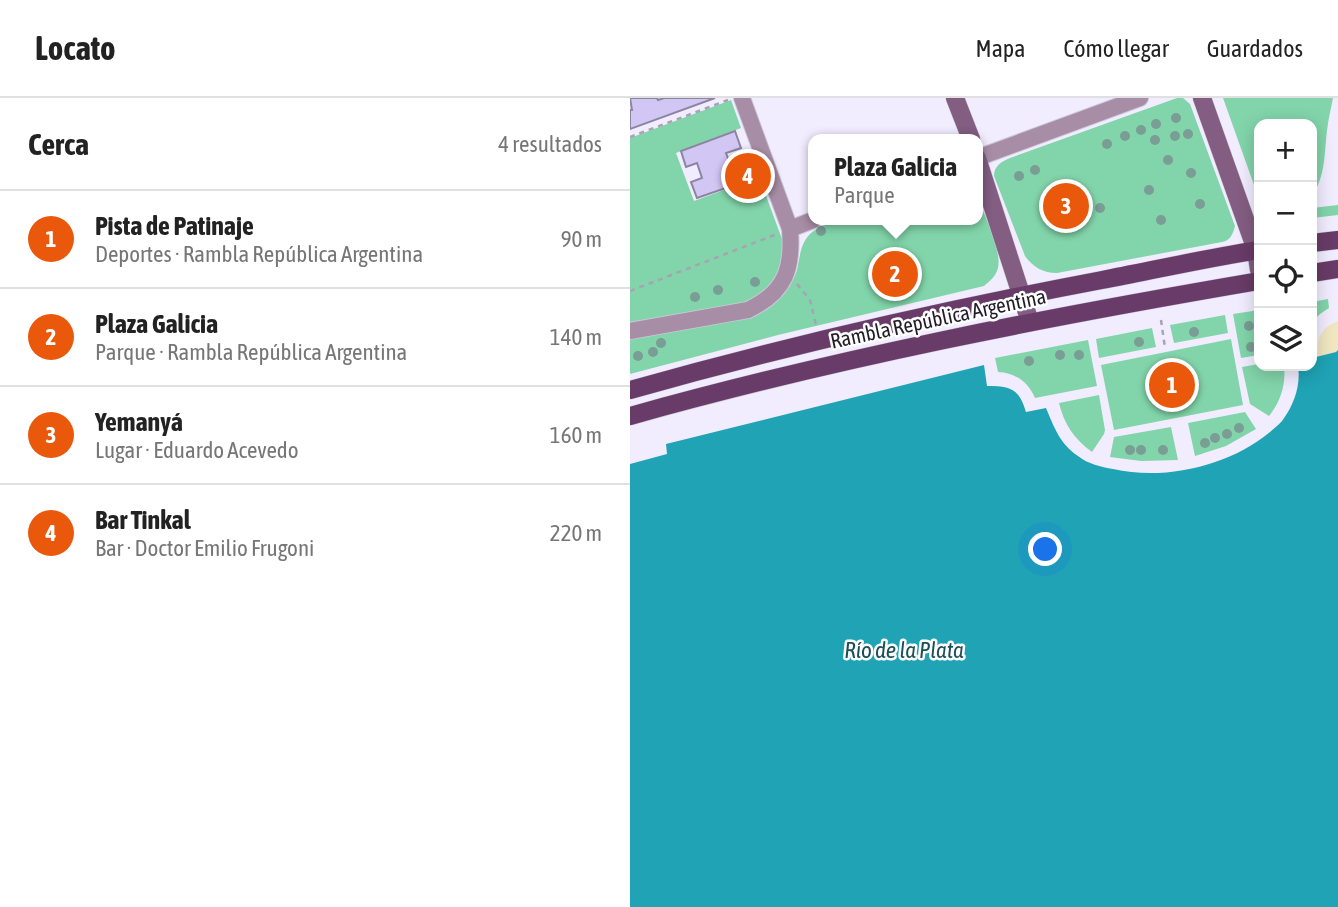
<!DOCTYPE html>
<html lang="es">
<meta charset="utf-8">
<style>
body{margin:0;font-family:"Asap Condensed",sans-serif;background:#f6f6f6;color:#222}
.controls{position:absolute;right:21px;top:21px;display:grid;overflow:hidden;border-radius:14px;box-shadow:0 4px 18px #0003}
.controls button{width:63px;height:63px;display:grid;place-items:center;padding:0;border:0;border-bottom:2px solid #e0e0e0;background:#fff;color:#222;font:35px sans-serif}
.you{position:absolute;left:416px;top:452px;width:24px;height:24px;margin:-18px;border:5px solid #fff;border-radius:50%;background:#1a73e8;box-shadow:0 0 0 10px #1a73e833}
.badge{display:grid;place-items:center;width:46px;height:46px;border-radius:50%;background:#ea580c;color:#fff;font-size:23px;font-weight:700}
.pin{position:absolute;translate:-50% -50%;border:4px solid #fff;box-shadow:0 2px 7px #0006}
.popup{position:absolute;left:178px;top:36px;width:175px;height:91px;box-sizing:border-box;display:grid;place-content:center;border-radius:14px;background:#fff;filter:drop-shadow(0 2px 5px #0005);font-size:23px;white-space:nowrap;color:#767676}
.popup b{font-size:26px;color:#222}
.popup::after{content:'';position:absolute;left:50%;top:100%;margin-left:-14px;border:14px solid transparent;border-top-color:#fff}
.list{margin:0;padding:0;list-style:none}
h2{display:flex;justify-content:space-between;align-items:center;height:91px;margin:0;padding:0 28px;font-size:30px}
h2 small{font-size:23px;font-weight:400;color:#767676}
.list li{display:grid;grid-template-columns:46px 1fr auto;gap:21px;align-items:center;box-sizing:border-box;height:98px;padding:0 28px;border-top:2px solid #e0e0e0}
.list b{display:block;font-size:26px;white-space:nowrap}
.list p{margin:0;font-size:23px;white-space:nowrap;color:#767676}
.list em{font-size:23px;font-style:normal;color:#767676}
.icon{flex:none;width:38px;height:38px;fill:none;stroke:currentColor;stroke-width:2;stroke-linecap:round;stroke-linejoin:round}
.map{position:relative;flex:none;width:708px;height:809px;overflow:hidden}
header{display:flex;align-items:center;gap:42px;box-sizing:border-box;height:98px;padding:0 35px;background:#fff;border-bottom:2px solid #e0e0e0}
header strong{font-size:33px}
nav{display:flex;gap:38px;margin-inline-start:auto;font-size:24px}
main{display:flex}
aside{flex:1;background:#fff}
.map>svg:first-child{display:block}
</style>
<header>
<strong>Locato</strong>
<nav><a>Mapa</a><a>Cómo llegar</a><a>Guardados</a></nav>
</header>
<main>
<aside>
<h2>Cerca<small>4 resultados</small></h2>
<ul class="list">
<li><span class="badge">1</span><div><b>Pista de Patinaje</b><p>Deportes · Rambla República Argentina</p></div><em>90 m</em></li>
<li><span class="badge">2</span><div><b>Plaza Galicia</b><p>Parque · Rambla República Argentina</p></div><em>140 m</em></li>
<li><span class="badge">3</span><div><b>Yemanyá</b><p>Lugar · Eduardo Acevedo</p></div><em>160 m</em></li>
<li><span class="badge">4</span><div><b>Bar Tinkal</b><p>Bar · Doctor Emilio Frugoni</p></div><em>220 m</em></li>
</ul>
</aside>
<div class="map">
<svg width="708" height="809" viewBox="0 0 708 809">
<rect width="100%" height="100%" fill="#f1edff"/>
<path fill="#82d5aa" d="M547,0h6l7,6 45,122c-2,8 -5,15 -13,16l-165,31c-14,0 -24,-6 -32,-17l-31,-80c0,-10 7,-14 16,-18z
M593,0h110c-2,11 -5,22 -6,33 -3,23 -1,45 -15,64v-71h-53v75z
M101,2l10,28 -65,25 18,48 65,-24 26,70 -5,31 -26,23 -124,22v-185z
M347,98c7,19 25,53 21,72 -2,8 -8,13 -14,18l-206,49 -148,39v-37l139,-31c12,-10 23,-20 28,-36 3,-13 3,-26 13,-36 9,-8 20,-11 31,-14h136z
M708,107v10l-26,3v-10z
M698,201l1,9 -9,6 -8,8v-20z
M629,212v45l-18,3 -8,-44z
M595,217l3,18 -54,10 -4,-18z
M522,230l4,19 -57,11 -3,-19z
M601,241l12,66 -129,25 -13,-65z
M458,242l9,46 -62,12c-7,-16 -19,-25 -37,-26l-3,-14z
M629,266v2h25c2,18 -3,35 -15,50l-19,-12 -8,-37z
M469,297l6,35 -1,4 -12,18c-18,-13 -28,-28 -33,-49z
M615,314l11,17 -30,17 -31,10 -7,-33z
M541,329l7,33 -37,1 -31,-4 4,-20z"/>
<path fill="#f0e6c1" d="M708,223v29l-2,2 -19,5c1,-20 2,-28 21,-36z"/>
<path fill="#1fa3b5" d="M708,252v557h-708v-443l37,-10 -1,-10 318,-79 3,21c24,0 32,3 39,26l20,-4c8,19 14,36 32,48 10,8 23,11 35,13 52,12 116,-3 157,-37 4,-4 9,-7 12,-11 12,-16 19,-36 16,-55h14v-8l24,-6z"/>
<path fill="#d2c6f4" stroke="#8c85a0" stroke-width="2" d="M0,0h27l1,2 6,-2h51l-85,31v-19h2z
M105,33l6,17 -15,5 5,13 15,-5 6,18 -55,19 -6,-16 11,-4 -5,-15 -11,4 -5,-16z"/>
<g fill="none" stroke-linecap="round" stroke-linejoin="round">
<g stroke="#cbc8d8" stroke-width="18">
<path id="street" d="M347,60l163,-60
M160,131l23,-9
M0,233l118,-21c38,-18 45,-42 42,-81l-48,-131"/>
</g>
<g stroke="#cbc8d8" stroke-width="19">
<path id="secondary" d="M325,0l16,41
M572,0l54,152 3,20
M347,60l53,164"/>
</g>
<g stroke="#cbc8d8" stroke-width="19">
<path id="primary" d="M682,145l26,-3
M682,175l26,-4
M0,292c156,-44 313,-80 472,-110 52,-10 105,-22 157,-30
M0,318c207,-58 418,-99 629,-135"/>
</g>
<path stroke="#a7a3b2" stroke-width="2.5" stroke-dasharray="5 5" stroke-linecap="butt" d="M0,39l98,-37
M167,186l13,16 6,25
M0,193l147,-57
M531,222l4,28"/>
<use href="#street" stroke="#a78da6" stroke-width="16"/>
<use href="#secondary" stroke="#835d82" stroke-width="18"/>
<use href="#primary" stroke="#693b68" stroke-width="18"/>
</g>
<g fill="#7a9d95">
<circle cx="546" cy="20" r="5"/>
<circle cx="526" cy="26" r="5"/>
<circle cx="511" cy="32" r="5"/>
<circle cx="558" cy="36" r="5"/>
<circle cx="495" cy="38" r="5"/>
<circle cx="545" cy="38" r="5"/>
<circle cx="525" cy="42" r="5"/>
<circle cx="477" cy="46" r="5"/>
<circle cx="538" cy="62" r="5"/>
<circle cx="405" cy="72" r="5"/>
<circle cx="561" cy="75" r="5"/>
<circle cx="389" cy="78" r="5"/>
<circle cx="519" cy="92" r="5"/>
<circle cx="570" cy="106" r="5"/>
<circle cx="470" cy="110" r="5"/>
<circle cx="531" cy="122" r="5"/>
<circle cx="191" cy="133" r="5"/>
<circle cx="125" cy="184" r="5"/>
<circle cx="88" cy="192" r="5"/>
<circle cx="65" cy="199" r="5"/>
<circle cx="619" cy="228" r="5"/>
<circle cx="564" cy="234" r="5"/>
<circle cx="509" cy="244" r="5"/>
<circle cx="31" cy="245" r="5"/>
<circle cx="621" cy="249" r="5"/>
<circle cx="23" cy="254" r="5"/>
<circle cx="430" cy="257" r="5"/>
<circle cx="449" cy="257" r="5"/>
<circle cx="8" cy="258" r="5"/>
<circle cx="399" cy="263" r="5"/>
<circle cx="609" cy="330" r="5"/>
<circle cx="597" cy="336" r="5"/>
<circle cx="585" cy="340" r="5"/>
<circle cx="575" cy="345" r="5"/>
<circle cx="500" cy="352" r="5"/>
<circle cx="511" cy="352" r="5"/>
<circle cx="533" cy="352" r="5"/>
</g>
<g text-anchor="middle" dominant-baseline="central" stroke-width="5" stroke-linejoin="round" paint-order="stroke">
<g font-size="21" fill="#201d27" stroke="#fdfdfd">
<text transform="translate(308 220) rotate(-12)">Rambla República Argentina</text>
</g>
<g font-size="23" font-style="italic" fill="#1b4e56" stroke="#fdfdfd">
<text x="274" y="552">Río de la Plata</text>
</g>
</g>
</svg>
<div class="controls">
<button>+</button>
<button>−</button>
<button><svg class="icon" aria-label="locate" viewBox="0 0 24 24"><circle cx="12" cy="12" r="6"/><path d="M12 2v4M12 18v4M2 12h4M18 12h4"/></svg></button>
<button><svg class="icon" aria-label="layers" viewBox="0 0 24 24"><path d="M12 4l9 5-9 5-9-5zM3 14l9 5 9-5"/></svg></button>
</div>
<div class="you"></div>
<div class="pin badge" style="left:542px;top:287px">1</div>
<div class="pin badge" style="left:265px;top:176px">2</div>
<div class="popup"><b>Plaza Galicia</b>Parque</div>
<div class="pin badge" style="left:436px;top:108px">3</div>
<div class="pin badge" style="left:118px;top:78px">4</div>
</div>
</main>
